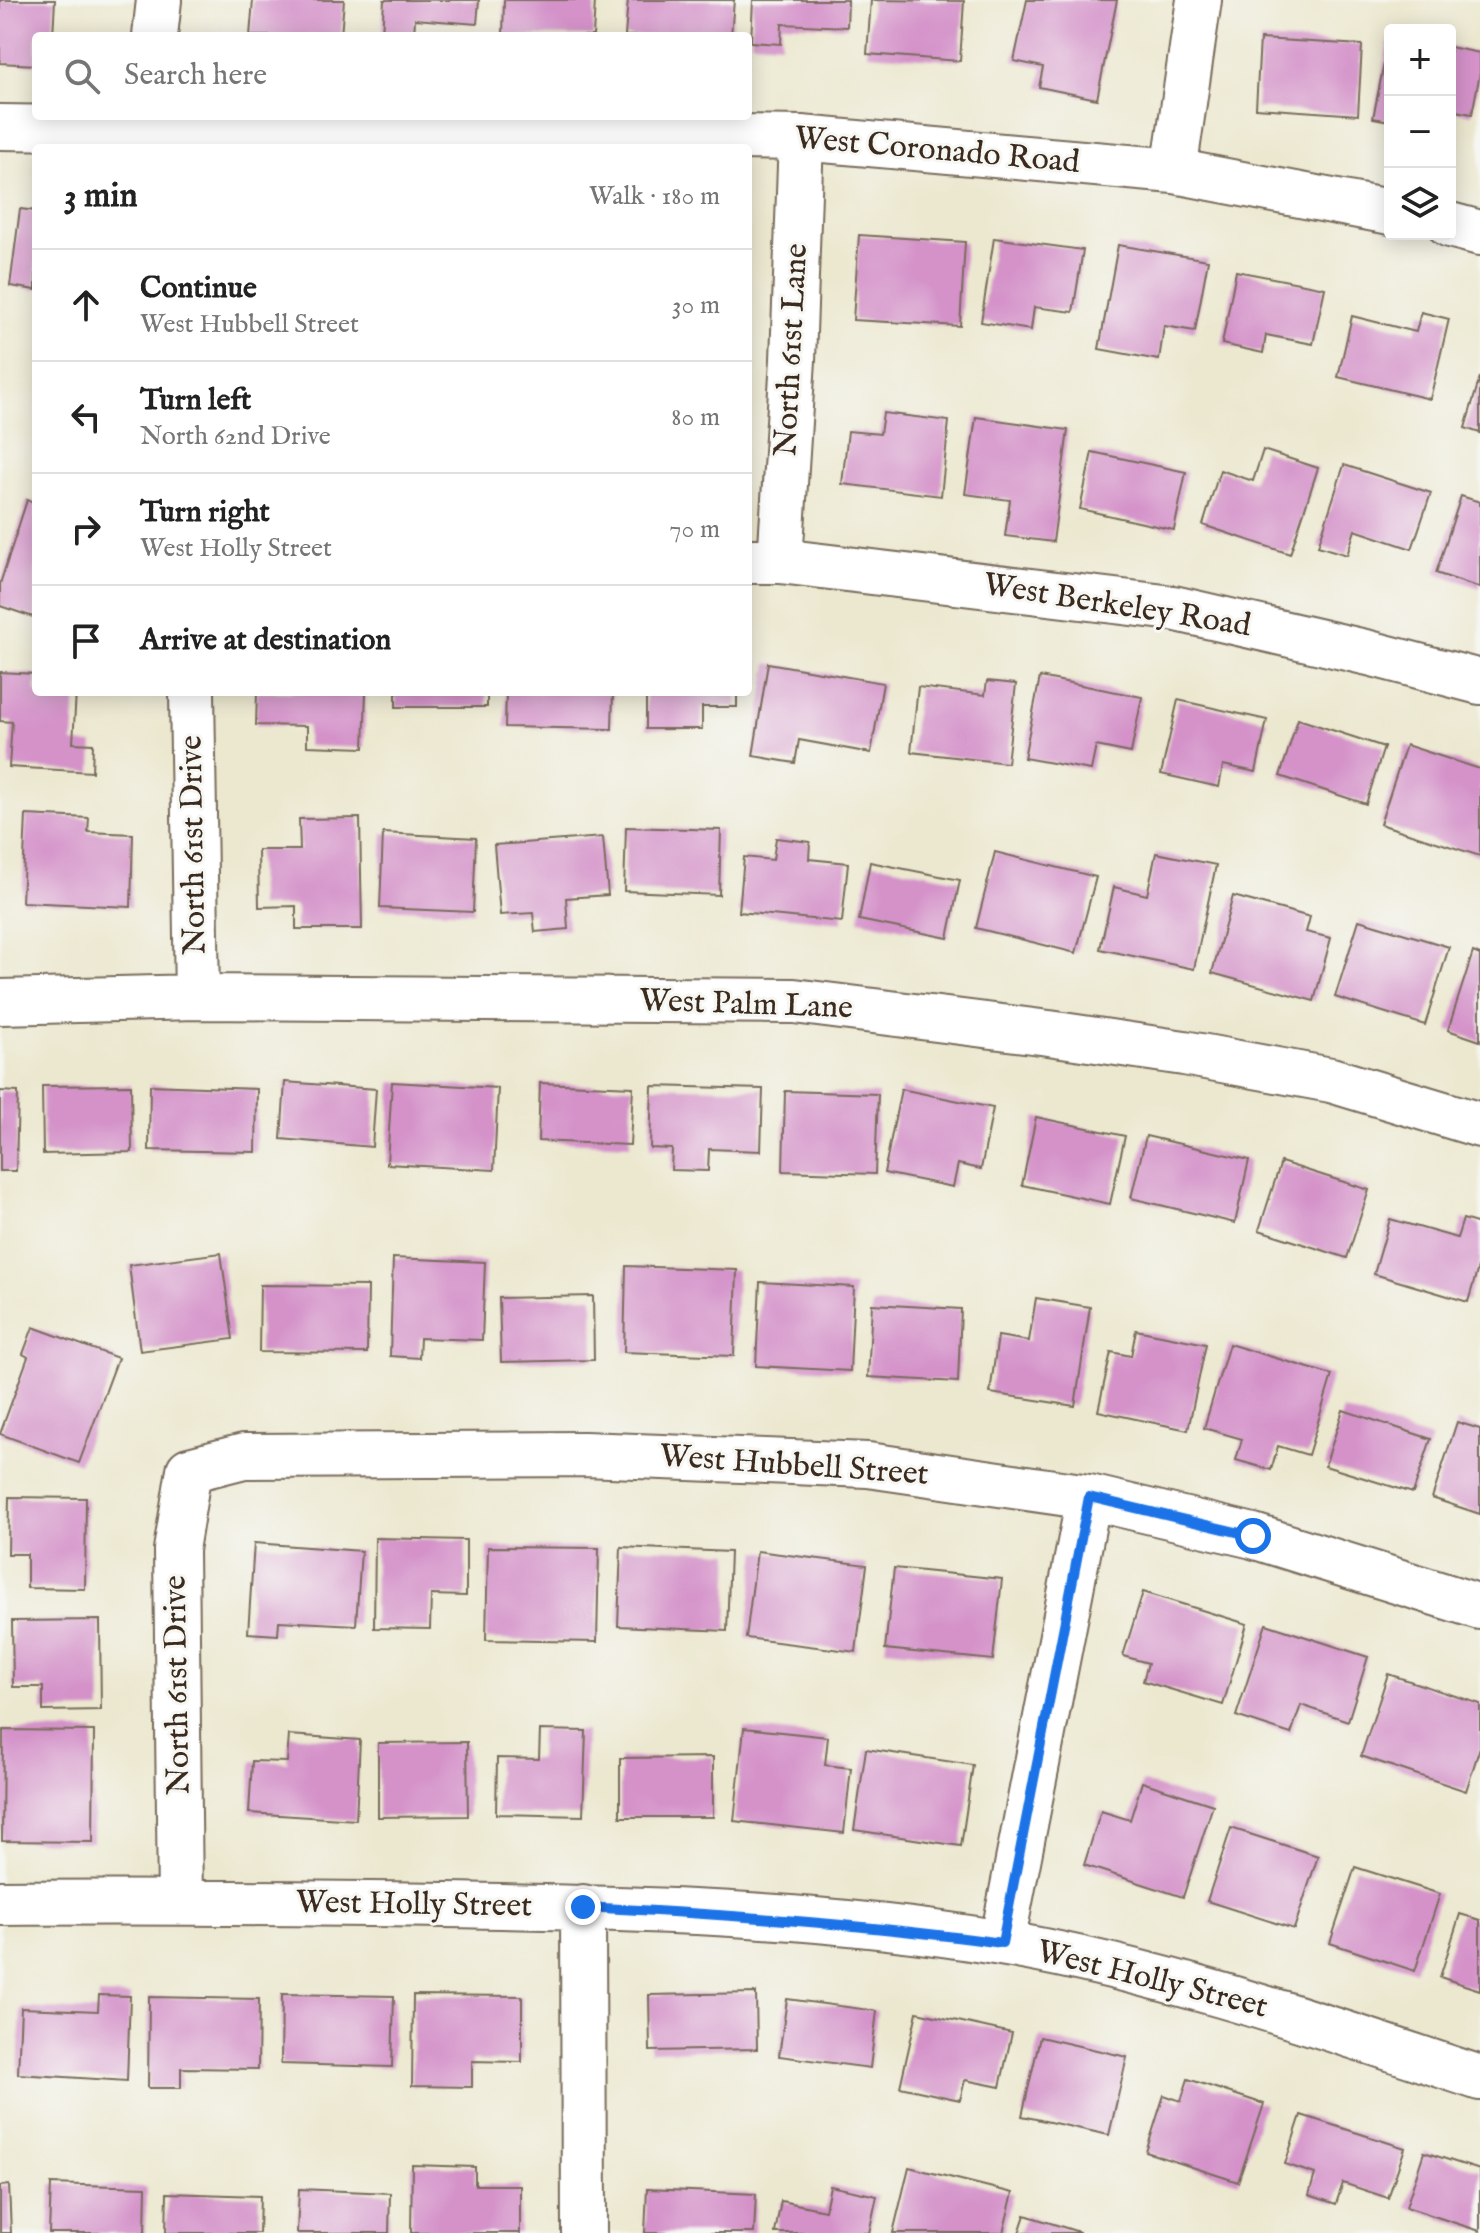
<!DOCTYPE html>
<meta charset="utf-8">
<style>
body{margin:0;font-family:"IM FELL English",serif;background:#f2f2f2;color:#222}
.controls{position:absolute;right:24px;top:24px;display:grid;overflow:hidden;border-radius:8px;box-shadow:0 4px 20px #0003}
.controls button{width:72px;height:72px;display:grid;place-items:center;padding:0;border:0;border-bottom:2px solid #e0e0e0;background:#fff;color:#222;font:40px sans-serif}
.stop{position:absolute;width:24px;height:24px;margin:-18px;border:6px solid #1a73e8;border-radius:50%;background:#fff}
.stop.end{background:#1a73e8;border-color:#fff;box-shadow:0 2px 8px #0008}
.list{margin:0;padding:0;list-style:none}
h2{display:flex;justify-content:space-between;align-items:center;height:104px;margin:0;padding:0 32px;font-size:34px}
h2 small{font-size:26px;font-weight:400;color:#767676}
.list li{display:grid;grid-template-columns:52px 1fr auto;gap:24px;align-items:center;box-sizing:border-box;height:112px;padding:0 32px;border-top:2px solid #e0e0e0}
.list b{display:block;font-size:30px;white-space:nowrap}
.list p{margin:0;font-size:26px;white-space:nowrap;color:#767676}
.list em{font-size:26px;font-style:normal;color:#767676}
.icon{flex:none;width:44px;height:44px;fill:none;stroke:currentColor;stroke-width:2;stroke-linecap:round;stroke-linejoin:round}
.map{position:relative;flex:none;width:1480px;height:2233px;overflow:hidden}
.search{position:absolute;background:#fff;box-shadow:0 4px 20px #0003;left:32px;top:32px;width:720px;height:88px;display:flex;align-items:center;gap:20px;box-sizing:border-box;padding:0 28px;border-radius:8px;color:#767676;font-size:30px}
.panel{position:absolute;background:#fff;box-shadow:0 4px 20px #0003;left:32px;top:144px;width:720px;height:552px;border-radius:8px}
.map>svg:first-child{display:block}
</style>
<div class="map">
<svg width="1480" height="2233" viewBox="0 0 1480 2233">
<rect width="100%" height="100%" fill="#f6f6f2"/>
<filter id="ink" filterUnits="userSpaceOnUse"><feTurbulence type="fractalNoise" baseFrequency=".0125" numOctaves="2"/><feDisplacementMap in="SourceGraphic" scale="16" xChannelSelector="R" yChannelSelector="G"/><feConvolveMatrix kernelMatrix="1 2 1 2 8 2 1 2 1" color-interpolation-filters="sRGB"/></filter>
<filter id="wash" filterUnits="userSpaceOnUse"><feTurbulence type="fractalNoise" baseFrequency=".006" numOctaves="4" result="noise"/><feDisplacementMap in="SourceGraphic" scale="32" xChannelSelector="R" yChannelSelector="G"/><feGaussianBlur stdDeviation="1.8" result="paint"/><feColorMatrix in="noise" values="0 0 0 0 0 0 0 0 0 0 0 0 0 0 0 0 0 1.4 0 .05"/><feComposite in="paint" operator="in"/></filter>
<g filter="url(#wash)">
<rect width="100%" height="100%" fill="#ece8d0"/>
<g id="blocks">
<path fill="#d492c9" d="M0,0h55l-2,36h-17v29l-36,-2z
M253,0h91l-3,36h-91z
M384,0h95l-2,24 -62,-5 -1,17h-32z
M504,0h91l-2,36h-90z
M628,0h106l-3,36h-106z
M753,0h95l-1,27 -65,-3 -1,20 -30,-2z
M871,0l93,1 -4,60 -93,-7z
M1027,0h90l-20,99 -58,-12 4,-20 -29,-6z
M1260,39l102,6 -4,70 -102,-7z
M1389,39h1v82l-17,-3z
M1450,47l30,6v20l-8,41 -22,-4z
M20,209l16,2v79l-26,-4z
M859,235l106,7 -5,84 -107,-6z
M994,238l89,12 -10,62 -39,-5 -3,23 -50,-8z
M1118,245l90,15 -13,71 -31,-5 -5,34 -60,-11z
M1236,271l89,17 -12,56 -47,-9 -3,18 -41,-9z
M1421,312l28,7 -19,80 -92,-22 14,-61 64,16z
M1480,377v56l-15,-5z
M883,413l66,8 -8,75 -99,-12 6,-53 32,3z
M976,417l92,13 -15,112 -48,-6 5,-36 -45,-6z
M1263,450l55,18 -28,86 -87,-29 17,-55 33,11z
M1092,452l94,20 -12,58 -94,-21z
M1344,465l87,28 -19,56 -57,-19 -8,25 -29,-9z
M1461,496l19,6v86l-44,-15z
M27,500l9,3v115l-36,-12v-22z
M768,663l115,20 -12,70 -72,-13 -4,23 -42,-7z
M0,672l36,2v18h40l-3,51 20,1 -1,28 -83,-5 3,-45 -12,-1z
M1040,677l102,20 -11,56 -35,-7 -5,24 -67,-12z
M987,681l29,3 -9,79 -96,-11 7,-65 67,8z
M257,692h109l-2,56 -57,-2v-20l-51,-1z
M396,692h91v15h-91z
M506,692h107l-1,37 -107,-2z
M646,692h91v15h-35v22h-56z
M1178,700l89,20 -11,52 -33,-7 -4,22 -58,-13z
M1298,719l86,28 -18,57 -86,-28z
M1406,745l74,24v87l-100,-32z
M26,815l63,3 -1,14 45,2 -2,73 -109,-5z
M360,818l2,111h-66v-23l-37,1 -1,-57h42l-1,-31z
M626,827l95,3 -2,65 -95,-4z
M383,833l93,5 -3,74 -93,-4z
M603,837l5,58 -42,3 2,31 -33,3 -2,-19 -33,2 -6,-70z
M776,838l34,4 -1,17 39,4 -6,59 -103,-10 5,-55 29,3z
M995,852l101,25 -20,76 -100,-25z
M1156,853l60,12 -22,104 -94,-20 14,-62 33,8z
M870,862l90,18 -12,58 -89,-18z
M1233,896l77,21 -4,15 25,6 -17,63 -102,-28z
M1359,920l90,27 -24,78 -90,-28z
M1473,952l7,3v86l-32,-11z
M285,1082l91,7 -4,58 -91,-8z
M392,1082l106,6 -4,82 -107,-6z
M540,1083l93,4 -3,58 -92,-4z
M131,1085l1,67 -89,2 -1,-68z
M150,1085l107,4 -1,63 -107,-2z
M652,1086l111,3 -2,62 -52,-2 -1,22 -37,-1 1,-21 -22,-1z
M901,1089l92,19 -12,61 -23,-5 -5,23 -69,-14z
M0,1091l18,1 -2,79h-16z
M785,1091l93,3 -3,80 -92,-3z
M1036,1117l89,19 -15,68 -88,-19z
M1146,1136l103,24 -14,63 -104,-25z
M1281,1162l88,28 -22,68 -88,-28z
M1390,1219l67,19 6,-19 17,5v37l-12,41 -94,-28z
M221,1253l12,86 -93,12 -11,-86z
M393,1258l92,4 -3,78 -62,-2 -1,20 -29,-2z
M626,1266l111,4 -3,86 -110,-4z
M760,1282l94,5 -4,84 -94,-5z
M260,1285l108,1 -1,67 -108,-1z
M593,1296l1,64 -93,2 -2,-64z
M1036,1298l54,9 -15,99 -85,-13 8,-57 31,5z
M872,1304l89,5 -3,73 -90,-5z
M33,1327l85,31 -39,105 -79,-29 28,-77 -5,-3z
M1136,1330l70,14 -18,86 -90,-19 13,-59 20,4z
M1229,1344l103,31 -24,80 -30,-9 -7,24 -35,-10 6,-21 -38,-11z
M1343,1410l88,29 -18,54 -88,-27z
M1457,1422l23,7v85l-48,-16z
M9,1497l77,1 -1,91 -58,-1v-34h-19z
M375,1538l91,2v56l-35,-1 -1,34 -56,-1z
M254,1543l107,8 -5,74 -77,-4 -1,14 -30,-2z
M488,1547l111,1 -2,94 -111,-2z
M621,1547l109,5 -3,79 -109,-5z
M757,1551l110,14 -11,87 -110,-14z
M894,1568l108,11 -9,81 -108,-11z
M1143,1592l104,32 -24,81 -80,-24 5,-18 -25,-7z
M100,1620l1,90 -58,1v-24h-30l-1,-66z
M1266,1624l102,33 -20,64 -47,-16 -10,29 -55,-18z
M1388,1674l92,30v43l-14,44 -105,-35z
M744,1728l84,9 -3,28 26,3 -7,65 -110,-12z
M3,1730l91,1 -1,111 -91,-1z
M540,1730l46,1 -3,85 -87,-2 1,-56 42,1z
M289,1735l71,5 -4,80 -107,-7 3,-52 35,1z
M467,1742l1,74 -90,1v-74z
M866,1749l107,16 -12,81 -107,-16z
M713,1757v60h-93v-59z
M1142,1782l71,23 -30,92 -99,-32 17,-54 29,9z
M1231,1828l87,28 -24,73 -87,-28z
M1355,1867l85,27 -25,77 -85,-28z
M1460,1914l20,6v70l-40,-13z
M756,1993l1,56 -107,2 -1,-56z
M282,1994l112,2 -2,71 -111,-3z
M99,1995l31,1 -3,85 -109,-7 3,-66 77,3z
M413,1995l109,1v66l-50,-1v26l-60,-1z
M149,1997l110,2 -1,70 -77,-1v20h-33z
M787,1999l90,12 -7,57 -91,-12z
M917,2012l95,21 -12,54 -35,-7 -5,20 -60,-13z
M1040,2037l87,20 -18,78 -87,-19z
M1188,2079l76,25 -26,78 -92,-30 18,-57 17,6z
M1301,2115l104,33 -17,50 -45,-15 -7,21 -27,-9 6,-21 -30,-10z
M1424,2152l56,18v61l-74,-24z
M412,2165l63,2v18h45v48h-109z
M909,2167l104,26 -10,40h-110z
M51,2184l95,3 -1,46h-96z
M9,2185l2,48h-11v-47z
M830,2186l47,10 -8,37h-94l6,-32 44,9z
M299,2189l91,4 -1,40h-92z
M647,2189l109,5 -2,39h-109z
M167,2193l93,3 -1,37h-93z
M1025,2215l54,17v1h-60z"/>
</g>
</g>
<g filter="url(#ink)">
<use href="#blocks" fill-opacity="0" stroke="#796c5c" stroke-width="2"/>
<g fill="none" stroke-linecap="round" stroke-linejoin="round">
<g stroke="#796c5c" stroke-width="48">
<path id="street" d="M155,36l4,-36
M0,127l801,11 373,33 216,41
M1174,171l25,-171
M1450,225l30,8
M748,561h32l393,47 196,45 111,29
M780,561l13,-201 8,-222
M192,692l5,305
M0,1002l197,-5 597,4 255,32 135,20 147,27 149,45
M180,1902l-4,-352 13,-80 55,-14 340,-2 284,11 221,32 164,39 227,71
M0,1903c148,-1 297,0 445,2 185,3 373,7 556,38 164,28 322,83 479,135
M583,1907l1,326
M1002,1943l87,-446"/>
</g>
<use href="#street" stroke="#fff" stroke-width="44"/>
</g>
</g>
<g fill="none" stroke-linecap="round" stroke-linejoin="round" filter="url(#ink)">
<path stroke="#1a73e8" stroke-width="10" d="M583,1907c140,7 279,17 419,36l87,-446 164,39"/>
</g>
<g text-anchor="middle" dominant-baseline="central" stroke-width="6" stroke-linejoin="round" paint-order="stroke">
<g font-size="32" fill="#3b2a1e" stroke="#f6f6f2">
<text transform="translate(937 151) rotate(5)">West Coronado Road</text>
<text transform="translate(792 350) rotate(-87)">North 61st Lane</text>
<text transform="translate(1117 606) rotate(9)">West Berkeley Road</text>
<text transform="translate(194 845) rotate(-91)">North 61st Drive</text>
<text transform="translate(746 1005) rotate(2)">West Palm Lane</text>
<text transform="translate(794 1466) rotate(4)">West Hubbell Street</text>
<text transform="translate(178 1685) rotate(-91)">North 61st Drive</text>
<text transform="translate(414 1905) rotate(1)">West Holly Street</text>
<text transform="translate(1152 1980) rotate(14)">West Holly Street</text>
</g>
</g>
</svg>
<div class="controls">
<button>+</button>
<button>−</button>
<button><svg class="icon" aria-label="layers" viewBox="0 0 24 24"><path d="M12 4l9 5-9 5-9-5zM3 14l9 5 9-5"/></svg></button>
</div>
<div class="stop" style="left:1253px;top:1536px"></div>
<div class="stop end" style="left:583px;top:1907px"></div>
<div class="search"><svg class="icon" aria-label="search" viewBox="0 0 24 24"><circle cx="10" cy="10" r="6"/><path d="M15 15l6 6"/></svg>Search here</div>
<section class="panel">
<h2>3 min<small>Walk · 180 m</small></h2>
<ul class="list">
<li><svg class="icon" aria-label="ahead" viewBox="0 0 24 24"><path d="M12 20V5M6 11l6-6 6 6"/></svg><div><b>Continue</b><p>West Hubbell Street</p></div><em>30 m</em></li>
<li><svg class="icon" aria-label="left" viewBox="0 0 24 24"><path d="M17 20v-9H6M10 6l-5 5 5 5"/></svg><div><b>Turn left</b><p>North 62nd Drive</p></div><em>80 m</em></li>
<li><svg class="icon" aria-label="right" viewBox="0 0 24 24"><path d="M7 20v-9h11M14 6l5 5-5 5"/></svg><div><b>Turn right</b><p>West Holly Street</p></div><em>70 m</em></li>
<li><svg class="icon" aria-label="arrive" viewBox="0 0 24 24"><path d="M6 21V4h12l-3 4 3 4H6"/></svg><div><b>Arrive at destination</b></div></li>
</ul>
</section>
</div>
